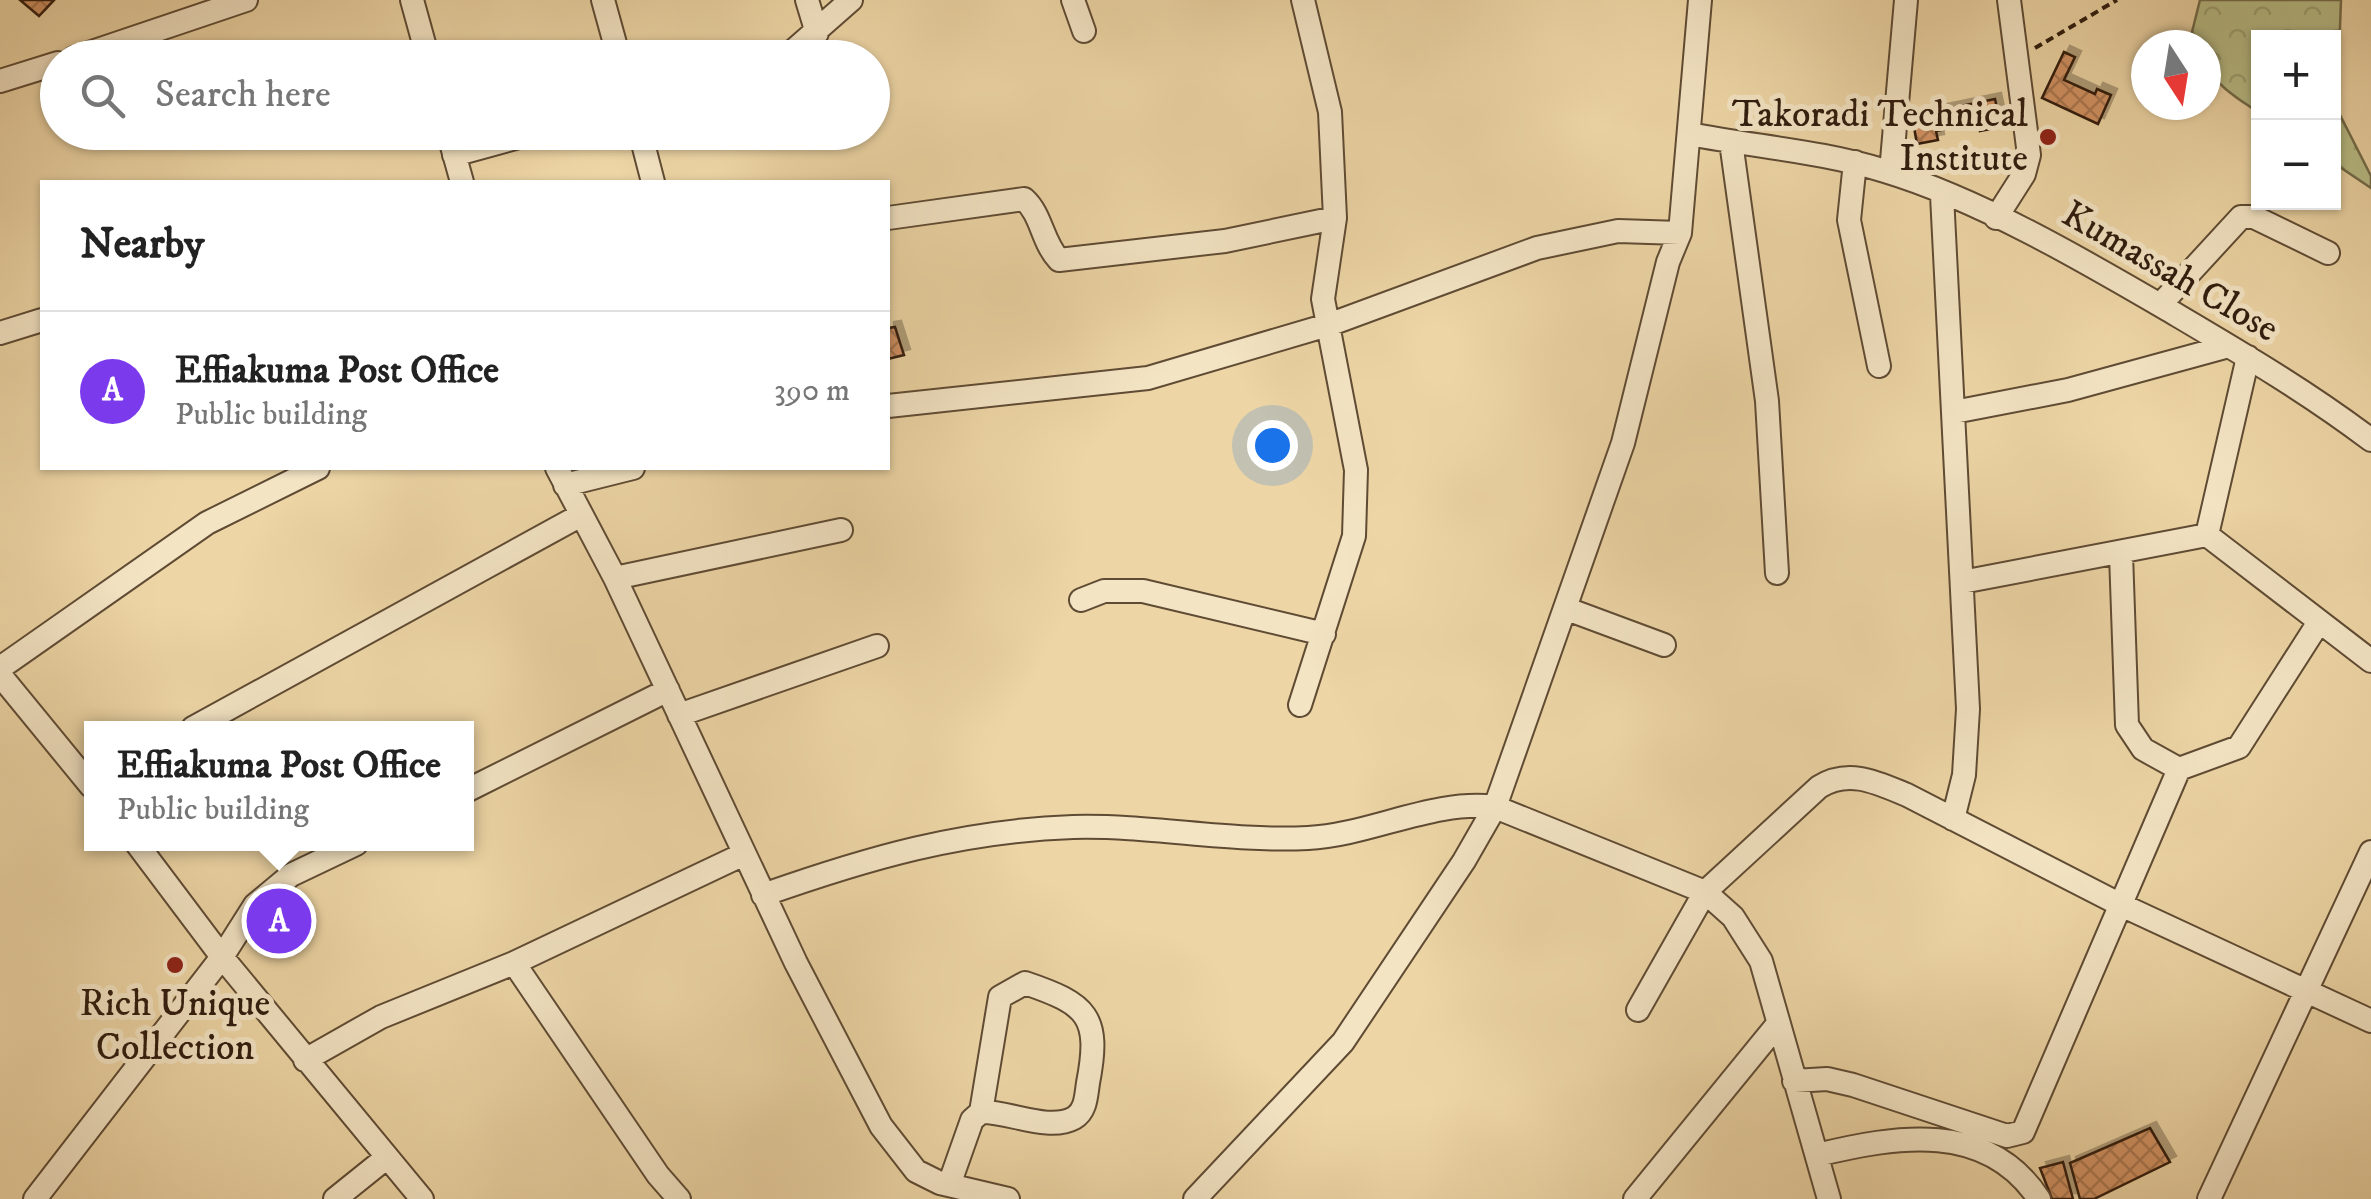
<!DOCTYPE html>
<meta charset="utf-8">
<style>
body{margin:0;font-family:"IM FELL DW Pica",serif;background:#f2f2f2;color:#222}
.controls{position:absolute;right:30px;top:30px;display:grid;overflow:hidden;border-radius:0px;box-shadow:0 2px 8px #0004}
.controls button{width:90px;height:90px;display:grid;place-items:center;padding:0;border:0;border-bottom:2px solid #e0e0e0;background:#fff;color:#222;font:50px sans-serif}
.compass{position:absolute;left:2131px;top:30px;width:90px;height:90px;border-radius:50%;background:#fff;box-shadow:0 2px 8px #0004;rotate:168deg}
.you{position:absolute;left:1272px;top:445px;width:35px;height:35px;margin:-25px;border:8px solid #fff;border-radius:50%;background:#1a73e8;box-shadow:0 0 0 15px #1a73e833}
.badge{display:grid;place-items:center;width:65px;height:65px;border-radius:50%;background:#7c3aed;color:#fff;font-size:32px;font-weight:700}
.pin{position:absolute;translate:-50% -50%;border:5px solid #fff;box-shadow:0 2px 10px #0006}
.popup{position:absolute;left:84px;top:721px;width:390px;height:130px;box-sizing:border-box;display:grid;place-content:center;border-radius:0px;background:#fff;filter:drop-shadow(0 2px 8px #0005);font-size:32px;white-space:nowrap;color:#767676}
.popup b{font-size:38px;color:#222}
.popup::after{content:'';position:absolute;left:50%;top:100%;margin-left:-20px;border:20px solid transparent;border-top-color:#fff}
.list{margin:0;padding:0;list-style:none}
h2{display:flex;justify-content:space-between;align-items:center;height:130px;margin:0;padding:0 40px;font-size:42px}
h2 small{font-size:32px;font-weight:400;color:#767676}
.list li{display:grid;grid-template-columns:65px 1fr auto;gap:30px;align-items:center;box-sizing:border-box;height:160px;padding:0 40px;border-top:2px solid #e0e0e0}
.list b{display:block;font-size:38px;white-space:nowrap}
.list p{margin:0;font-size:32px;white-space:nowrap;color:#767676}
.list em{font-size:32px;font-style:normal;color:#767676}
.icon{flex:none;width:55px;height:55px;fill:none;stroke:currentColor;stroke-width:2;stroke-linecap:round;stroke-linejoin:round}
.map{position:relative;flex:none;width:2371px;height:1199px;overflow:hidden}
.search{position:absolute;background:#fff;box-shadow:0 2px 8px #0004;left:40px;top:40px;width:850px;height:110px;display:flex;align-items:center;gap:25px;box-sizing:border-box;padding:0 35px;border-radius:55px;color:#767676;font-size:38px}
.panel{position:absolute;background:#fff;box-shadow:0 2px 8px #0004;left:40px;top:180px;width:850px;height:290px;border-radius:0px}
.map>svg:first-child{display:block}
</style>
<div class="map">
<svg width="2371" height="1199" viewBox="0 0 2371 1199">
<defs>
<pattern id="forest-crowns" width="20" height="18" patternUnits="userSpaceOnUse" patternTransform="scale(2.5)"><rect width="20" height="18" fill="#b8bd87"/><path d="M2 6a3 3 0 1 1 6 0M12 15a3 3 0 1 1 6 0" fill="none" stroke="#9ea273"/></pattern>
<pattern id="building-cross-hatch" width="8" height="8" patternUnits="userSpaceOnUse" patternTransform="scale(2.5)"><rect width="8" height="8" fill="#d19263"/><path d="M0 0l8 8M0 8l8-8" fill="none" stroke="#aa7750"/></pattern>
<filter id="shadow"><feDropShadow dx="6" dy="-6" stdDeviation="0" flood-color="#0004"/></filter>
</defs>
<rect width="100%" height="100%" fill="#edd5a5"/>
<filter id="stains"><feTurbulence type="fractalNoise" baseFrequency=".002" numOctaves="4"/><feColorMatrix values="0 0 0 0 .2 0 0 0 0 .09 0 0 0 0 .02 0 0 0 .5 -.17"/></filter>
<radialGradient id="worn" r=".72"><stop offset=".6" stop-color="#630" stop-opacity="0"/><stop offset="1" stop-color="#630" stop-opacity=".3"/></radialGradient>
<path fill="url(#forest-crowns)" stroke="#746d4b" stroke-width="2.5" d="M2200,0h141l-4,109 34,67v12l-37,-25v-125h-76v74c-28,-19 -52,-30 -52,-67l-17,-1z"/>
<path fill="url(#building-cross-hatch)" stroke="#301d0f" stroke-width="2.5" filter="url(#shadow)" d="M20,0h34l-15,16z
M2064,52l11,5 -11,23 31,14 2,-5 14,6 -13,29 -56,-26z
M1995,99l6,28 -21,4 -1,-8 -43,8 2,9 -21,4 -5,-28z
M895,327l9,28 -16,4v-31z
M2150,1128l20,34 -76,37h-14l-10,-36z
M2063,1162l10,37h-21l-12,-31z"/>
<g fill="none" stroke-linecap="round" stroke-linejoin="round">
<g stroke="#5f4b34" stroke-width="26">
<path id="minor" d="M412,0l16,58
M603,0l16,58
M807,0l10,33
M1073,0l11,31
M74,58l172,-58
M785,58l66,-58
M0,81l58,-18
M448,132l14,50
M640,132l13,50
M1690,134c65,13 132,17 195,37 93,28 196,88 280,137 71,42 140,82 206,132
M1731,142l36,259 10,172
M454,155l83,-23
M1855,162l-6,58 30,146
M1891,172l15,-172
M1942,195l26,514 -4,66 -11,44
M888,218l136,-19c18,16 18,43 35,61l166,-19 110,-23
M1996,218l28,-44 5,-19 -20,-155
M2160,305l81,-88h13l74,36
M0,333l42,-13
M888,406l260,-28 183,-54 206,-76 81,-17 62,2
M1954,412l114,-22 161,-44
M557,468l58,110 181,385 85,163 35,45 24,12 68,16
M565,485l68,-17
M2207,535l41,-178
M2121,554l6,171 16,24 36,20 60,-22 80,-125
M615,578l226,-48
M1962,582l245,-47 164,126
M1081,600l23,-9h39l181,43
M1567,609l97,36
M0,668l207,-145 111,-55
M0,675l91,111
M1300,705l54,-169 2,-66 -33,-171 12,-81 -5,-106 -27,-112
M679,715l198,-69
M193,728l388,-213
M466,791l202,-101
M137,844l85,113 200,242
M763,895c105,-37 198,-64 310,-68 79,-2 157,15 235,11 62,-3 126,-39 187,-31l210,85 28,25 28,44 68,238
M514,963l144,212 21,24
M1638,1010l67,-118 114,-105c30,-19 59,-4 88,8l212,109 252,117
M305,1060l76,-43 133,-54 230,-109
M1794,1081l33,-2 26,6 154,51 16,-4 156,-363
M1817,1155c79,-19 170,-35 222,44
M949,1185l23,-65 9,-8 19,-115 25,-14c62,21 76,33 63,100 -2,13 -2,28 -14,35 -25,14 -66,-7 -93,-6
M35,1199l187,-242 33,-52 36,-30 65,-31
M335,1199l51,-41
M1195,1199l148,-157 121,-181 31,-54 128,-364 45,-181 12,-29 20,-233
M1635,1199l142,-174
M2209,1199l162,-347"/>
</g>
<path stroke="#301d0f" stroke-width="4" stroke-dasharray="8 5" stroke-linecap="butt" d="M2035,48l82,-48"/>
<use href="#minor" stroke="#f3e4c4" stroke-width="22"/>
</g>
<g fill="#8f2418" stroke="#f3e4c4" stroke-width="4">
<circle cx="2048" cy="137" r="10"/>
<circle cx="175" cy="965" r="10"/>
</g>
<g text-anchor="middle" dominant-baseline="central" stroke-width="10" stroke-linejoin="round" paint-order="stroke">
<g font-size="38" fill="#301d0f" stroke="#f3e4c4" text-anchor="end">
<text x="2028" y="115">Takoradi Technical<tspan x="2028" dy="44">Institute</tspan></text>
<text x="175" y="1004" text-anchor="middle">Rich Unique<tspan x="175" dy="44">Collection</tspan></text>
</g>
<g font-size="38" fill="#301d0f" stroke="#f3e4c4">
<text transform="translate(2170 272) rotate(30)">Kumassah Close</text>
</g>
</g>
<rect width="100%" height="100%" filter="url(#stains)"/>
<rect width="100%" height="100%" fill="url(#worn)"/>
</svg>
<div class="controls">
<button>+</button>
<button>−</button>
</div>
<svg class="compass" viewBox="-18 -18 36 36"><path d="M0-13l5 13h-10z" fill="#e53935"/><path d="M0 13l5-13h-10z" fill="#767676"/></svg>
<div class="you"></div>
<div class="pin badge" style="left:279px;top:921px">A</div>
<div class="popup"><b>Effiakuma Post Office</b>Public building</div>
<div class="search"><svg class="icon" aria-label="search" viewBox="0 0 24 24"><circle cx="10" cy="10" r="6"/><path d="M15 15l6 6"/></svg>Search here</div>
<section class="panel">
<h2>Nearby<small></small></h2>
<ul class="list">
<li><span class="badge">A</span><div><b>Effiakuma Post Office</b><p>Public building</p></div><em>390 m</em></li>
</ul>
</section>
</div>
